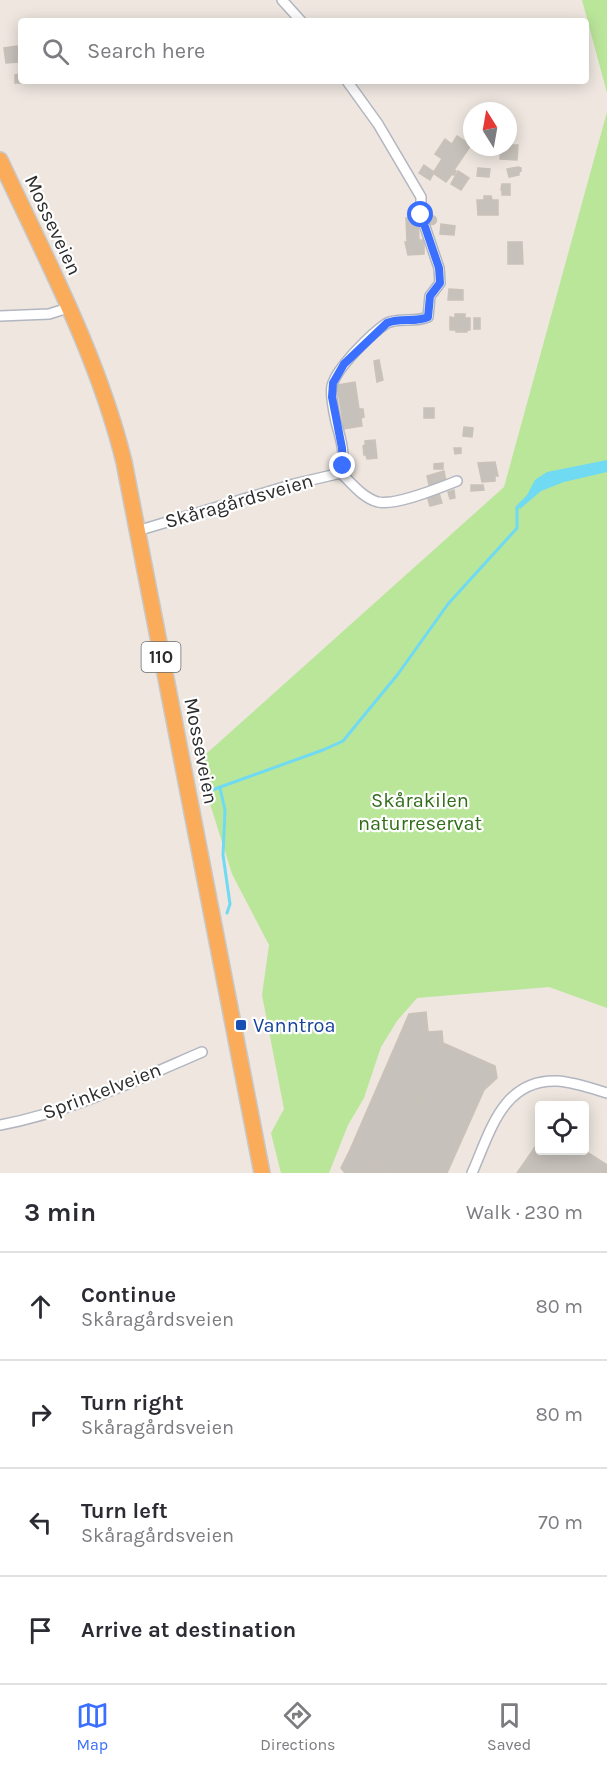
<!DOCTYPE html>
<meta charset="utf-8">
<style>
body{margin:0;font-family:Karla,sans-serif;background:#f2f2f3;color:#2b2b33}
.controls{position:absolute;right:18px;bottom:18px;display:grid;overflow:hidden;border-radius:6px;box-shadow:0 3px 15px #0003}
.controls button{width:54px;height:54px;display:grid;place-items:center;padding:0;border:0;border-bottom:2px solid #e1e1e2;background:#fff;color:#2b2b33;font:30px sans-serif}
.compass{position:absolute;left:463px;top:102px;width:54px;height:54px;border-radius:50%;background:#fff;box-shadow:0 3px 15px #0003;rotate:349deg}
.stop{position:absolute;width:18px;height:18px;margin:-14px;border:4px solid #3b6fff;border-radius:50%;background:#fff}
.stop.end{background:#3b6fff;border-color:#fff;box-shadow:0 2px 6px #0008}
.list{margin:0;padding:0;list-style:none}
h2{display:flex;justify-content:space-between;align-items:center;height:78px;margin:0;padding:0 24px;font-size:26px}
h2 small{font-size:20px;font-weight:400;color:#7c7c81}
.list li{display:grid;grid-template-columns:39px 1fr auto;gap:18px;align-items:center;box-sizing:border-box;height:108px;padding:0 24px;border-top:2px solid #e1e1e2}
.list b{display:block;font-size:22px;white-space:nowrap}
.list p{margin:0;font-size:20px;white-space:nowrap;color:#7c7c81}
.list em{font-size:20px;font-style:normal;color:#7c7c81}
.icon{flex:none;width:33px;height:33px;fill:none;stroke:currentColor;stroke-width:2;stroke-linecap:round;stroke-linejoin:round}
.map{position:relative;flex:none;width:607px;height:1173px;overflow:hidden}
.search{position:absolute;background:#fff;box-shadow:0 3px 15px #0003;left:18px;right:18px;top:18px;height:66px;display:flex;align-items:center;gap:15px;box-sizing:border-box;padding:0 21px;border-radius:6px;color:#7c7c81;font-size:22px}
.sheet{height:510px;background:#fff}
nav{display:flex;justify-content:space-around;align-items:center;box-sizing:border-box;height:84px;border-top:2px solid #e1e1e2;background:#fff;font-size:16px;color:#7c7c81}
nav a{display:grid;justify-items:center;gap:3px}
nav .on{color:#3b6fff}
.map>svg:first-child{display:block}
</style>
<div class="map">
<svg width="607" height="1173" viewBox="0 0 607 1173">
<rect width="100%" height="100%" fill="#eee6df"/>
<path fill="#bae69a" d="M582,0h25v93z
M607,112v896l-58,-21 -132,11 -20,23 -16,26 -17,51 -16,27 -19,48h-48l-10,-40 13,-24 -22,-114 7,-50 -37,-71 -35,-112 307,-275z"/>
<path fill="#6fdaf2" d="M607,460v12l-43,10 -23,9 -21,18 -3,-4 10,-10 8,-15 12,-8z"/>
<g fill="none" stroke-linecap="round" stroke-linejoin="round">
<path stroke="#6fdaf2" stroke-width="3" d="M220,788l5,22 -2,45 7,49 -3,9
M212,790l111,-40 20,-9 55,-67 50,-70 69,-76v-21"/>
</g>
<path fill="#c6c1ba" stroke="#cac2b8" stroke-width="1.5" d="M17,46l3,14 -2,2 -12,1 -2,-15z
M21,74l1,9h-7v-8z
M457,136l14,9 -17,25 2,1 -2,4 -2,-1 -6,8 -13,-9 9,-14 -7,-5 10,-15 7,5z
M508,145h10l-1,15 -17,-1 1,-12h7z
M424,165l10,7 -4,8 -11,-7z
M518,167l3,1v3l-2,1v3l-10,2 -2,-8z
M478,168l12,1 -1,8 -12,-1z
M458,171l11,7 -8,12 -10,-6z
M502,184h8v11h-8v-5h-1z
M484,196h7l1,4h6v15h-20l-1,-15h7z
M427.5 220a4.5 4.5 0 1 1 9 0a4.5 4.5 0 1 1-9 0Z
M406,218h12l1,22h5v14l-16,1 -3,-13h2z
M441,224l14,2 -1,9 -14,-1z
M508,242h14l1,22h-15z
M449,289l14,1v10h-15z
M455,314h10v4h5v12h-3v2h-11v-2h-6v-13l5,1z
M474,318h6v11h-6z
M379,360l4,20 -6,2 -3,-21z
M355,382l4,27h4l1,8 -3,1 1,8 -18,3 -7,-44z
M424,408h10v10h-10z
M464,427l9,1 -1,9 -9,-1z
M375,440l2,18 -10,1 -1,-4h-2l-1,-9 2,-1v-4z
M454,448h7v5l-6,1z
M495,462l3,14h-3v5l-13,1 -4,-19z
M443,463v6h-9v-5z
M444,471l2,11 -17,3 -2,-9z
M471,485h12l1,5 -13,1z
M454,490l1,8 -5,1 -2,-7z
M439,493l3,10 -12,3 -3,-10z
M426,1012l2,20 14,-1 1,12 -55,126 -39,-17 60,-138z
M443,1043l52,23 2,12 -13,12 -37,83h-61z
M540,1140v10h44l23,15v8h-90z
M349,1152l39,17 -2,4h-41l-4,-5z"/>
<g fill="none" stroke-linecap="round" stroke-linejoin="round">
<g stroke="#b2b6c0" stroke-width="12">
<path id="minor" d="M282,0l19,21
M0,316l49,-2 19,-6
M341,473c10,10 22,25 37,29 18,4 61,-14 79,-21
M137,531l157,-47 47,-11c5,-17 0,-34 -5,-51 -2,-10 -6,-26 -4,-36 4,-18 40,-53 55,-63 13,-6 28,0 41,-6l2,-21 10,-13 -1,-15 -18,-53v-18l-43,-73 -31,-43
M0,1125c70,-13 137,-45 202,-73
M472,1173c18,-40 30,-94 85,-92 17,1 34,7 50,12"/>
</g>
<g stroke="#c8c8c8" stroke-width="18">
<path id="trunk" d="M0,160c46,99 98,196 124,302l138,711"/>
</g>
<use href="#minor" stroke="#fff" stroke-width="9"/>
<use href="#trunk" stroke="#faac5b" stroke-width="15"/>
</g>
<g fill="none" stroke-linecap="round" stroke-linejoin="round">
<path stroke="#3b6fff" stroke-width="8" d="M343,466l-1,-18 -10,-51 1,-14 11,-19 43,-41c13,-6 28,0 41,-6l2,-21 10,-13 -1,-15 -18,-53"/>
</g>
<rect fill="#1a4fb4" stroke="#fff" stroke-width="2" x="235" y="1019" width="12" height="12" rx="3"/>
<g text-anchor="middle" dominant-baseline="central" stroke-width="4.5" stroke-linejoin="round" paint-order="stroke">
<rect fill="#fff" stroke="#6b6b6b" stroke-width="1.5" x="141.5" y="642" width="39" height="30" rx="4.5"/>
<g font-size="18" font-weight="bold" fill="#2c2c2c">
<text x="161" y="657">110</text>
</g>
<g font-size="20" fill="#2c2c2c" stroke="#fff">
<text transform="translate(53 225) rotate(65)">Mosseveien</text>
<text transform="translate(239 501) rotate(-16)">Skåragårdsveien</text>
<text transform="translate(201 751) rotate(79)">Mosseveien</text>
<text transform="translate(102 1091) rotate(-21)">Sprinkelveien</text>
</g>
<g font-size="20" fill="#316d19" stroke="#fff">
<text x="420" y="800">Skårakilen<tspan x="420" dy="23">naturreservat</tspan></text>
</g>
<g font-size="20" fill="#164399" stroke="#fff" text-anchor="start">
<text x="253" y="1025">Vanntroa</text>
</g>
</g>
</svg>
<div class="controls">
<button><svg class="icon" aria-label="locate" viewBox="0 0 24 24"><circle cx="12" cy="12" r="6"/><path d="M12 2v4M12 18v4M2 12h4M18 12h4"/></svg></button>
</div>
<svg class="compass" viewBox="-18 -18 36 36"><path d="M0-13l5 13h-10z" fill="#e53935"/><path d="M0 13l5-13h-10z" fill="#7c7c81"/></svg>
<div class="stop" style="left:421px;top:215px"></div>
<div class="stop end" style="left:343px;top:466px"></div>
<div class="search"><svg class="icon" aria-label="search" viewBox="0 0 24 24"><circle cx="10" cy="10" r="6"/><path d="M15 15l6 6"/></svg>Search here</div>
</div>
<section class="sheet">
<h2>3 min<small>Walk · 230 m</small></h2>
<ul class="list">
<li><svg class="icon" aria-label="ahead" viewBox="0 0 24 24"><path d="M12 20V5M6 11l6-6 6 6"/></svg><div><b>Continue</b><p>Skåragårdsveien</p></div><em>80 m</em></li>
<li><svg class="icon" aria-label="right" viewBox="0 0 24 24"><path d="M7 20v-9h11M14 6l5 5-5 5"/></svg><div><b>Turn right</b><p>Skåragårdsveien</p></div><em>80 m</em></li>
<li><svg class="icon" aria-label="left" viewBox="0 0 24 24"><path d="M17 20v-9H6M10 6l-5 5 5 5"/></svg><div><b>Turn left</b><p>Skåragårdsveien</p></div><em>70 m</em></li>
<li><svg class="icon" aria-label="arrive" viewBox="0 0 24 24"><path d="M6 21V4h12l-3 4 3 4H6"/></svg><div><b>Arrive at destination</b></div></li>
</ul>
</section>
<nav>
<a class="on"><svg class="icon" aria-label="map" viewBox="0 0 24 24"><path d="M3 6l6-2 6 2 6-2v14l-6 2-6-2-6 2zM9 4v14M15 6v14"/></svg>Map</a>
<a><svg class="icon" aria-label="directions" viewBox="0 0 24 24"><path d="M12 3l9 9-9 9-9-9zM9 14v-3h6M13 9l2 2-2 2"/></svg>Directions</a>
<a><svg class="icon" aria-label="saved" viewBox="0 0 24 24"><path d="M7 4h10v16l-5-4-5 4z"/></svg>Saved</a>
</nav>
